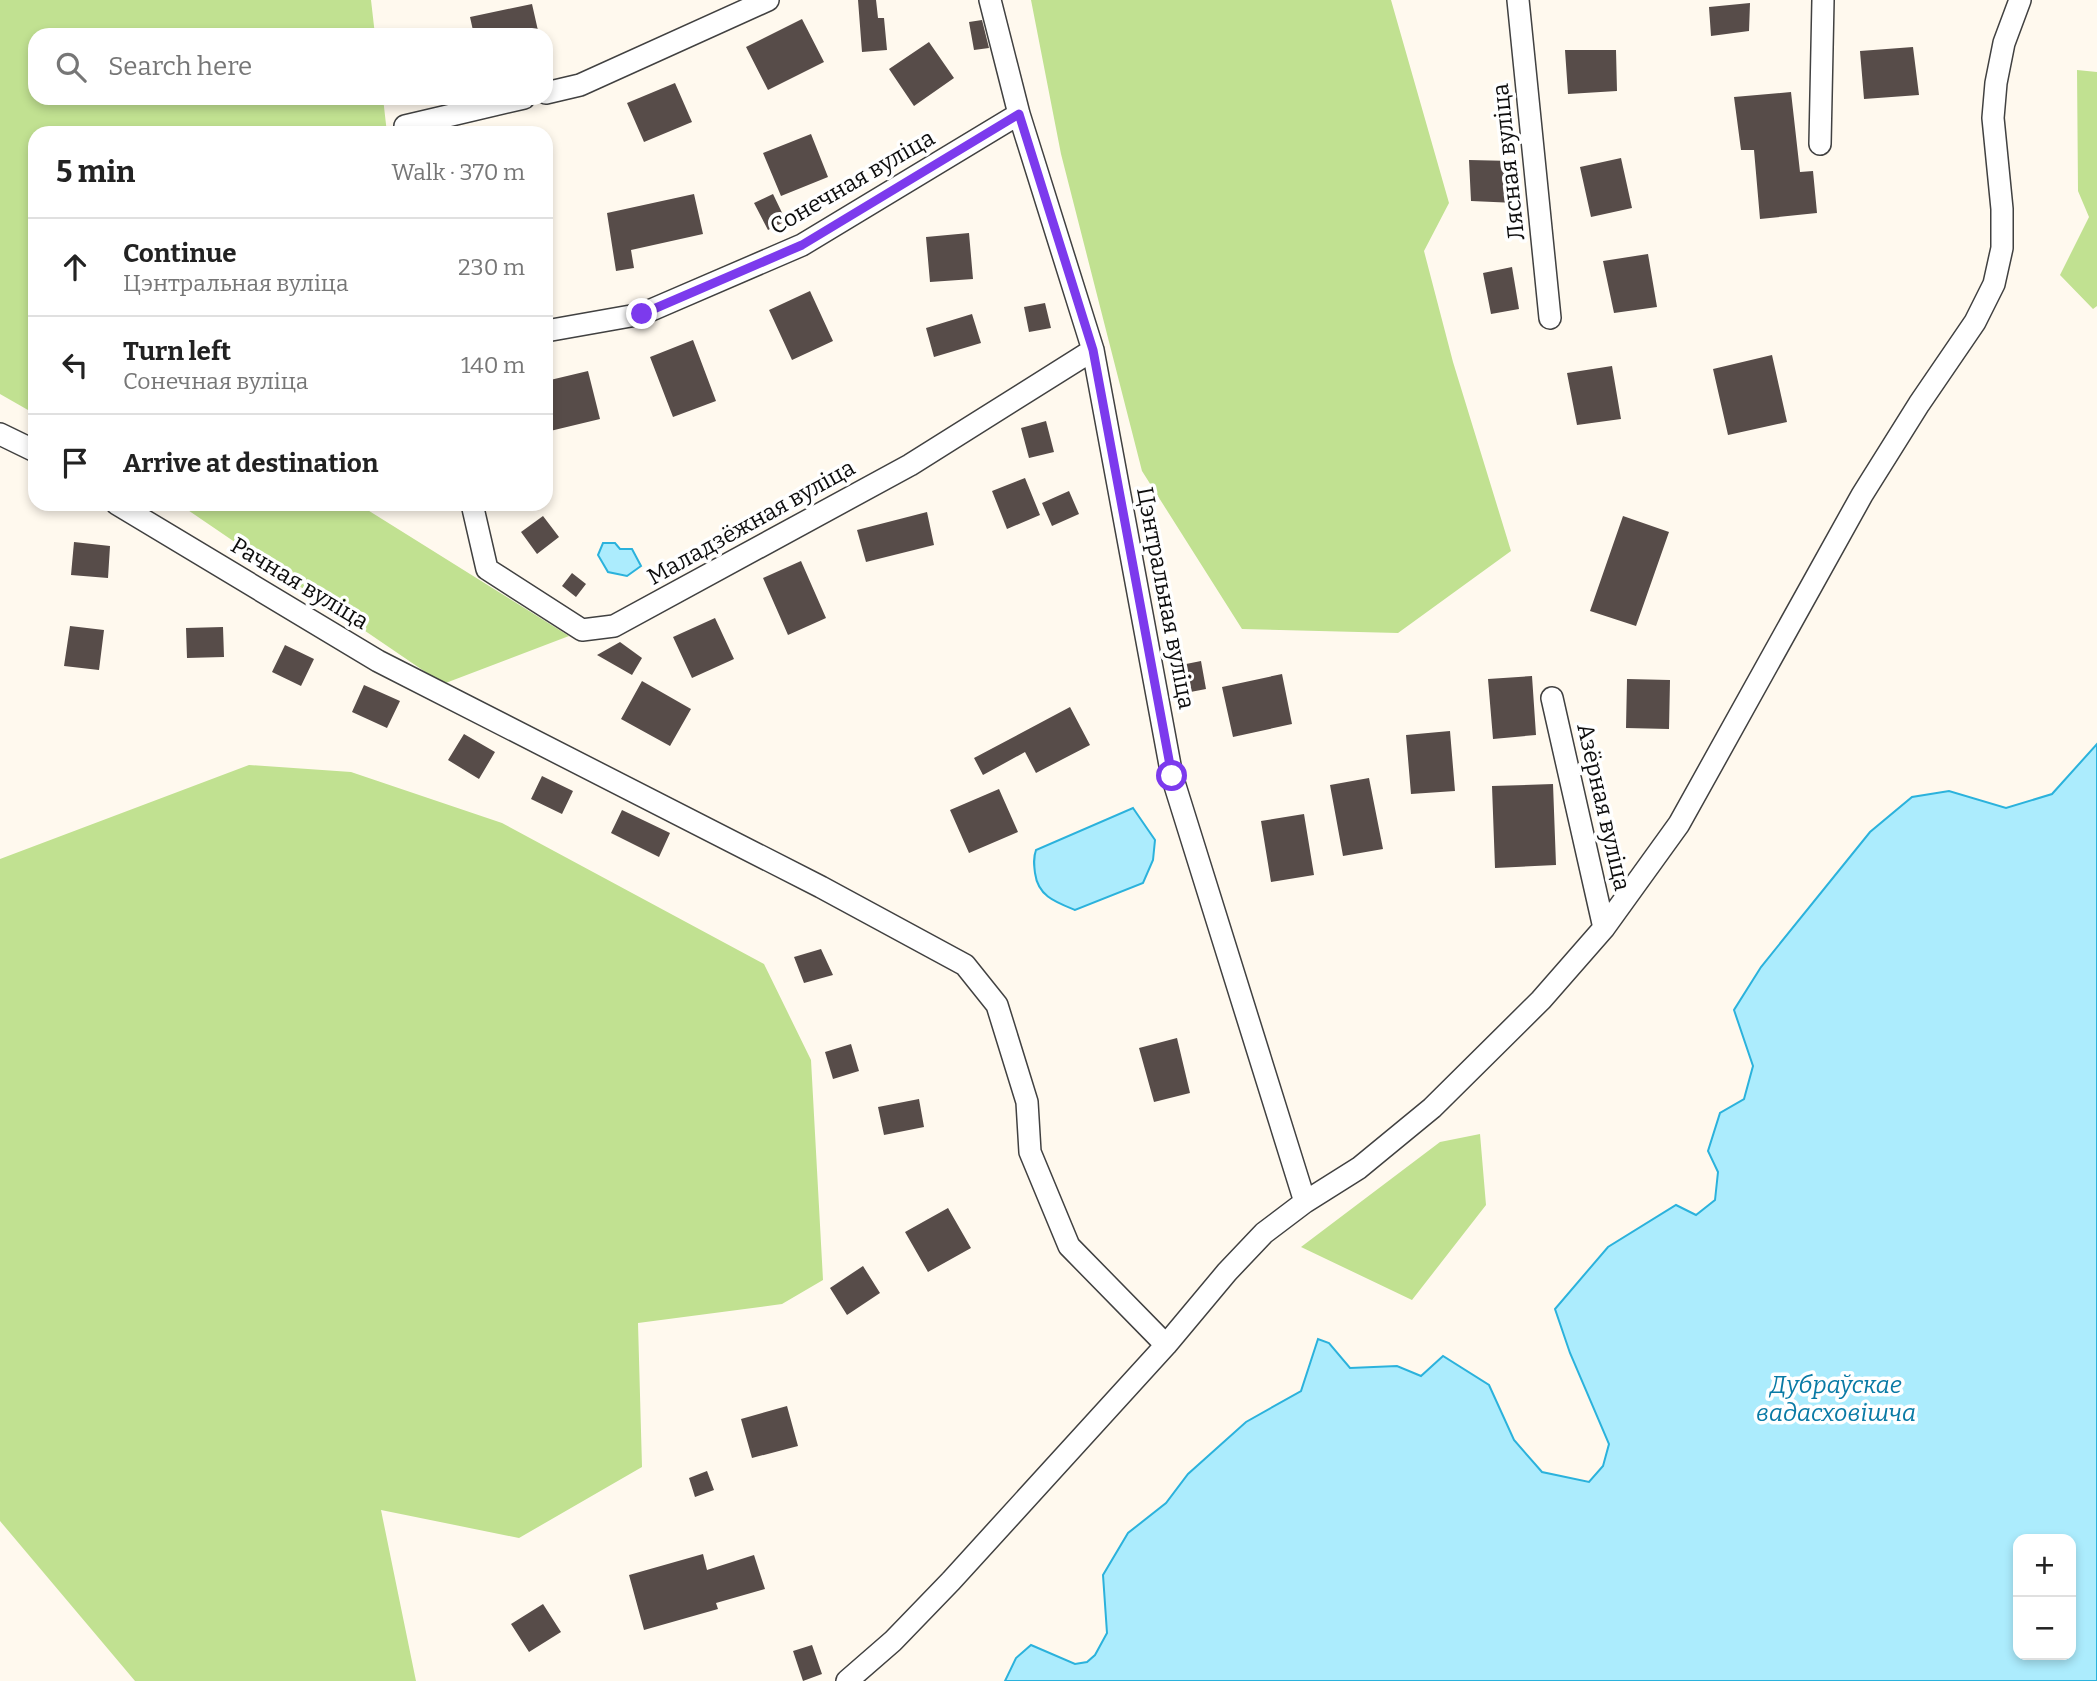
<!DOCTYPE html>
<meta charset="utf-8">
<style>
body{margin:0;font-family:Bitter,serif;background:#f2f2f2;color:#222}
.controls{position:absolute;right:21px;bottom:21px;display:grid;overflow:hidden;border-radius:14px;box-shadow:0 4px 10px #0003}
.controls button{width:63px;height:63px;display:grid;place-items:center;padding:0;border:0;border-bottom:2px solid #e0e0e0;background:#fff;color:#222;font:35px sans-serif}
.stop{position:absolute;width:21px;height:21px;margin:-16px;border:5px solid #7c3aed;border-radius:50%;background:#fff}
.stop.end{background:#7c3aed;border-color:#fff;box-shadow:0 2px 7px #0008}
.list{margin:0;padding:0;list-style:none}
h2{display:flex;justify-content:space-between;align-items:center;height:91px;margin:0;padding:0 28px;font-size:30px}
h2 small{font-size:23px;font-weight:400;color:#767676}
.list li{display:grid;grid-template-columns:46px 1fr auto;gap:21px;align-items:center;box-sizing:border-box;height:98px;padding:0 28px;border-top:2px solid #e0e0e0}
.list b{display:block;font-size:26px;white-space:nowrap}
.list p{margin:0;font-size:23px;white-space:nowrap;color:#767676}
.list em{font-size:23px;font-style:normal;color:#767676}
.icon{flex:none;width:38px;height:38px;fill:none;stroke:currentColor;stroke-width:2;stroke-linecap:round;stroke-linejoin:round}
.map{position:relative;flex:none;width:2097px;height:1681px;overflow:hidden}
.search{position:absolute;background:#fff;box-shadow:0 4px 10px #0003;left:28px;top:28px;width:525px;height:77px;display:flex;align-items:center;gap:18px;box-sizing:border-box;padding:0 24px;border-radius:21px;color:#767676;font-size:26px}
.panel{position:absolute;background:#fff;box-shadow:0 4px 10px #0003;left:28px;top:126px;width:525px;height:385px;border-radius:21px}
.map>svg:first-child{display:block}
</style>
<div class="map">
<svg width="2097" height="1681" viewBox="0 0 2097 1681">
<rect width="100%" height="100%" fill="#fff9ee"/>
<path fill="#c1e191" d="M0,0h371l4,35h-340v63h348l4,35h-352v281l-35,-20z
M1031,0h360l58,203 -25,48 29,111 58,189 -113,82 -156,-4 -100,-158 -81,-317z
M2077,70l20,2v234l-4,3 -33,-34 29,-58 -11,-26z
M179,504h179l211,132 -126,48z
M249,765l102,7 151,51 262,141 47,96 12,220 -41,24 -144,19 4,144 -123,71 -138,-28 35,171h-281l-135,-160v-662z
M1480,1134l6,71 -74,95 -111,-53 139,-105z"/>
<path fill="#acecfd" stroke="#2bb2dc" stroke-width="2" fill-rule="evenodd" d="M603,543h12l5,6h12l9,17 -14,10 -19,-4 -10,-17z
M2097,744v937h-1092l11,-23 15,-13 44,19 12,-2 8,-7 12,-22 -4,-58 25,-42 38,-30 22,-29 58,-52 55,-31 17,-52 11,4 21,25 47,-2 24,10 22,-20 46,29 25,55 28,32 47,10 14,-16 6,-22 -39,-91 -15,-44 53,-62 68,-42 20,10 19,-15 3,-28 -10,-21 12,-38 24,-14 9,-33 -19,-56 27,-43 109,-135 42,-35 37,-6 57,17 46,-14zM2071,1539v116h-53v-116z
M1133,808l22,32 -2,20 -10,23 -68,27c-20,-8 -37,-14 -40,-37 -1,-8 -2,-15 1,-23z"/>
<path fill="#574c49" d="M858,0h18l2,18h6l3,32 -25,2z
M1750,3l-1,28 -38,5 -2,-29z
M532,4l7,31h-65l-4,-18z
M802,19l22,43 -56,28 -22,-43z
M982,20l7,28 -15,2 -5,-28z
M929,42l25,36 -40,28 -25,-37z
M1913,47l6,48 -55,4 -4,-48z
M1565,50h51l1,41 -49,3z
M675,83l17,39 -48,20 -17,-39z
M1791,92l9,80 13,-1 4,42 -57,6 -6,-69h-13l-7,-53z
M811,134l17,43 -47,19 -18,-43z
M1621,158l11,50 -41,9 -11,-50z
M1469,160l44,1 3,42 -45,-2z
M694,194l9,40 -72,16 3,18 -18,3 -9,-58z
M773,194l13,27 -18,9 -14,-27z
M969,233l4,46 -43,3 -4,-45z
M1648,254l9,53 -43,6 -11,-52z
M1512,267l7,42 -28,5 -8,-41z
M810,291l23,50 -41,19 -23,-50z
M1045,303l6,25 -22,4 -5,-25z
M972,314l9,29 -47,14 -8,-29z
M693,340l23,61 -43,16 -23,-60z
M1772,355l15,67 -59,13 -15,-66z
M1612,366l9,53 -44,6 -10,-52z
M588,371l12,48 -54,13v-51z
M1046,421l8,31 -25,6 -8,-30z
M1025,478l15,37 -33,14 -15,-38z
M1069,491l10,23 -27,12 -10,-23z
M927,512l7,33 -68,17 -9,-32z
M543,516l16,21 -22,17 -16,-22z
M1623,516l46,16 -33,94 -46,-15z
M74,542l36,4 -2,32 -37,-3z
M801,561l25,57 -38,17 -25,-57z
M572,573l14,11 -10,13 -14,-11z
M715,618l19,41 -42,19 -19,-41z
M70,626l34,4 -5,40 -35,-4z
M223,627l1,30 -37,1 -1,-30z
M620,642l22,16 -10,17 -35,-20z
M285,645l29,14 -13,27 -29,-14z
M1201,661l5,28 -26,5 -4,-28z
M1282,674l10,50 -59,13 -11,-50z
M1532,676l4,59 -43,4 -5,-60z
M1627,679l43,1 -1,49 -43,-1z
M642,681l49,28 -21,37 -49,-27z
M364,685l36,16 -13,27 -35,-16z
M1070,707l20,38 -54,28 -11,-21 -42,23 -9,-17z
M1450,731l5,60 -44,3 -5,-59z
M464,734l31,18 -16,27 -31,-19z
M542,776l31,15 -11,23 -31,-15z
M1369,778l14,71 -40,7 -13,-71z
M1553,784l3,81 -61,3 -3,-82z
M999,789l19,43 -49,21 -19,-43z
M622,810l48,23 -11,24 -48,-24z
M1304,814l10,61 -43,7 -10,-61z
M821,949l12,26 -29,8 -10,-26z
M1177,1038l13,55 -36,9 -15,-54z
M851,1044l8,27 -26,8 -8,-27z
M919,1099l5,28 -40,8 -6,-28z
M948,1208l23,40 -43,24 -23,-40z
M863,1266l17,27 -33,22 -17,-27z
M787,1406l11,40 -46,12 -11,-39z
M707,1471l7,19 -19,7 -6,-19z
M703,1554l4,16 47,-15 11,34 -49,14 2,6 -74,21 -15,-55z
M543,1604l18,28 -32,20 -18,-28z
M812,1645l10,29 -19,7 -10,-30z"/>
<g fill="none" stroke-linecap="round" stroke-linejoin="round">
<g stroke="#414141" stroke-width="24">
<path id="street" d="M990,0l29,114 74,236 79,426 133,426
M1518,0l32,318
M546,93l34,-8 188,-85
M405,126l119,-28
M1820,144l3,-144
M546,331l96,-17 160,-69 217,-131
M0,434l35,17
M117,504l261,157 443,226 144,78 32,40 30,97 3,50 39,94 97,99
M472,504l15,65 95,61 32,-4 296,-161 183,-115
M1552,698l52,230
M847,1681l46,-40 58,-60 215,-236 61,-73 37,-39 41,-31 54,-34 73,-60 109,-108 63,-72 75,-104 183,-329 57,-91 56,-82 19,-38 8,-36v-39l-9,-91 3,-35 8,-40 16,-43"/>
</g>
<use href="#street" stroke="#fff" stroke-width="21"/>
</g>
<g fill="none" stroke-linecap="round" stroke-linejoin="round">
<path stroke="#7c3aed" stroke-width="9" d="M642,314l160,-69 217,-131 74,236 79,426"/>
</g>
<g text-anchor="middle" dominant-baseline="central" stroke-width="7" stroke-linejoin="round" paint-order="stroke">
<g font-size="23" fill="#0e0e0e" stroke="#fff">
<text transform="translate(1508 162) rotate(-96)">Лясная вуліца</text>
<text transform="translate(852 182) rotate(-30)">Сонечная вуліца</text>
<text transform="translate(751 522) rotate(-29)">Маладзёжная вуліца</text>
<text transform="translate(300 583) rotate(31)">Рачная вуліца</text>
<text transform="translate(1166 598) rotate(79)">Цэнтральная вуліца</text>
<text transform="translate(1604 807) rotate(77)">Азёрная вуліца</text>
</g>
<g font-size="24" font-style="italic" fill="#097aa5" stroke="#fff">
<text x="1836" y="1385">Дубраўскае<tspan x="1836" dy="28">вадасховішча</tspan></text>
</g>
</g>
</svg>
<div class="controls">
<button>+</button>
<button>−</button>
</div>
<div class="stop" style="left:1172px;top:776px"></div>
<div class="stop end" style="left:642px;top:314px"></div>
<div class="search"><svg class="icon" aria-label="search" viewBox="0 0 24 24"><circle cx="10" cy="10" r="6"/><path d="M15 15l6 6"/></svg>Search here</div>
<section class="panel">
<h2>5 min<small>Walk · 370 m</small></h2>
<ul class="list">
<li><svg class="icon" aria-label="ahead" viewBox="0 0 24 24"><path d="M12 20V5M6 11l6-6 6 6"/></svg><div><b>Continue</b><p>Цэнтральная вуліца</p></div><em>230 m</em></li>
<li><svg class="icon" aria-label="left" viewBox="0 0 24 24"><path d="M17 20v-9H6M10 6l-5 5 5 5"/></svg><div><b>Turn left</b><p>Сонечная вуліца</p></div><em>140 m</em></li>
<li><svg class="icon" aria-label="arrive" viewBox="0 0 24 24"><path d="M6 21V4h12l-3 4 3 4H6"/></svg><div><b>Arrive at destination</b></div></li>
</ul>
</section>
</div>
